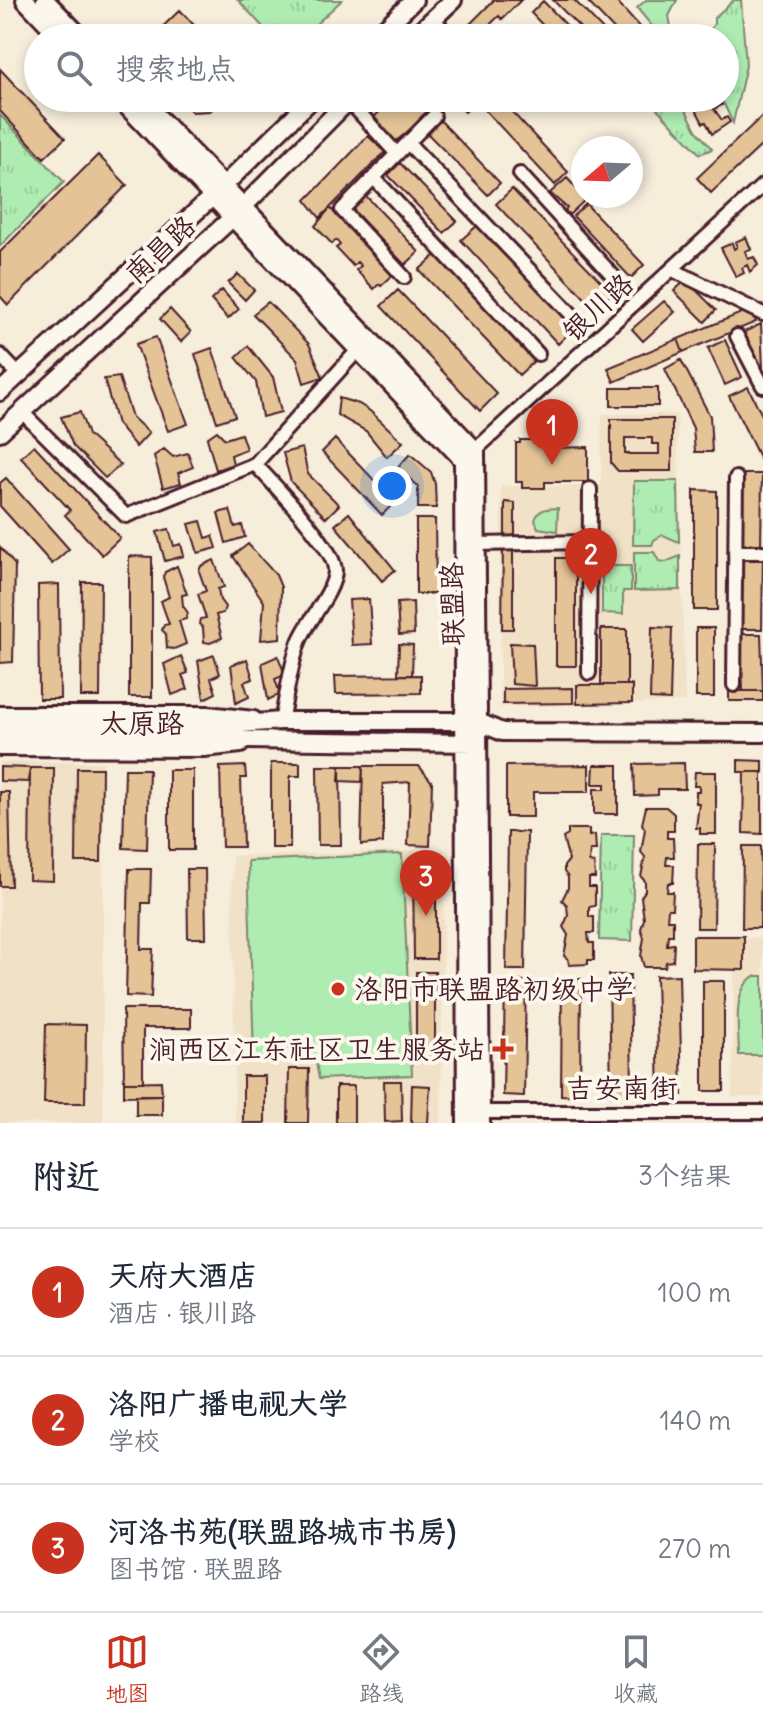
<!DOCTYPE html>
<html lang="zh">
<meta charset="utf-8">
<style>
body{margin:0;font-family:Delius,"LXGW WenKai TC",sans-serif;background:#f2f2f3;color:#1f2937}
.compass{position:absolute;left:571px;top:136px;width:72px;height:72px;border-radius:50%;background:#fff;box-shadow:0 4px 12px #0003;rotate:251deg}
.you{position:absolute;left:392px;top:486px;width:28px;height:28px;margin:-20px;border:6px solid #fff;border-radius:50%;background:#1a73e8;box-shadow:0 0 0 12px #1a73e833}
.badge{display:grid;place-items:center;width:52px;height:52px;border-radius:50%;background:#c8321e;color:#fff;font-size:26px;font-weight:700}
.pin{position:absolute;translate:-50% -66px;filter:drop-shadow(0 2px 4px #0008)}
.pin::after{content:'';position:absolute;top:42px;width:28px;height:24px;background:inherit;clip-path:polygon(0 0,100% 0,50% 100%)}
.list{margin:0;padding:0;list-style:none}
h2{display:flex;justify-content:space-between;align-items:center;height:104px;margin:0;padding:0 32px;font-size:34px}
h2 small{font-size:26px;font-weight:400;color:#747a83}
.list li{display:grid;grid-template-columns:52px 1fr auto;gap:24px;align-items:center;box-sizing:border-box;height:128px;padding:0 32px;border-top:2px solid #e0e1e3}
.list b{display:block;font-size:30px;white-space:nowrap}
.list p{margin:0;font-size:26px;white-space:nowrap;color:#747a83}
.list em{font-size:26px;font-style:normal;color:#747a83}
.icon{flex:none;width:44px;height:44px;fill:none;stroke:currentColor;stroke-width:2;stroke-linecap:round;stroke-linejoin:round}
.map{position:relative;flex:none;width:763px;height:1123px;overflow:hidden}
.search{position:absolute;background:#fff;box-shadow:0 4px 12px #0003;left:24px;right:24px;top:24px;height:88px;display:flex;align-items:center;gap:20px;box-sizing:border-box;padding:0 28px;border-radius:44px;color:#747a83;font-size:30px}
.sheet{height:488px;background:#fff}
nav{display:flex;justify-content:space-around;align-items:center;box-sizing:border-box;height:112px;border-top:2px solid #e0e1e3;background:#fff;font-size:22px;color:#747a83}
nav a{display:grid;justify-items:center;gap:4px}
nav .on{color:#c8321e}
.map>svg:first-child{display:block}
</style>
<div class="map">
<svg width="763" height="1123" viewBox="0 0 763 1123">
<defs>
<pattern id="grass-tufts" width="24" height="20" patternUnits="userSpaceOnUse" patternTransform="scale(2)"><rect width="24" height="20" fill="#afecb2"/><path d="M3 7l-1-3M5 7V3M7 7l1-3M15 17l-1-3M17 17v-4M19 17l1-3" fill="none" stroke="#98ca99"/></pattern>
</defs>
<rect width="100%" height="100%" fill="#f6eddb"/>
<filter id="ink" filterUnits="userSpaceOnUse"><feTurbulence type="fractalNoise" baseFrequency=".0125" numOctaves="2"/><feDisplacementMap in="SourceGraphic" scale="16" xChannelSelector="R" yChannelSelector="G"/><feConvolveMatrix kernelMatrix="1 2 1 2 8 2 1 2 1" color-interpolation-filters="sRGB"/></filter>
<g filter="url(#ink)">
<path fill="#f1e1c7" d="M602,414h75l8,288 -185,5 1,-221h100z
M0,762h103v361h-103z
M444,850l-3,273h-206l-3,-267z
M735,938h28v159h-31z"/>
<path fill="url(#grass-tufts)" stroke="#7c866e" stroke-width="2" d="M238,0h104l-41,38h-28z
M646,0h31l-8,16 4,22h-32l11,-12 -15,-18z
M734,0h7l5,65 -13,58 -12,-25h4v-60h-8l-8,-7 5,-7v-6z
M647,98h33l16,32 16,19 -12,5z
M0,115l64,67 -64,64z
M634,481h44l1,61 -16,-7 -9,5 -2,5h-19z
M558,508l-1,23 -19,-3 -3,-8c4,-12 11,-11 23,-12z
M634,552h20l5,9 7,1 14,-6v34l-46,1z
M602,566h29v25h-8v23l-21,-1z
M601,835h33l-2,106 -33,-1z"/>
<path fill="#afecb2" stroke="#7c866e" stroke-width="2" d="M402,854l10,221 -93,4 -4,-22 -61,1 -6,-197z
M754,976h9v79h-24c0,-25 -8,-64 15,-79z"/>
<path fill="#e4c497" stroke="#4a1f2b" stroke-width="2" fill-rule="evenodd" d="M494,0h27l-19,19 -3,-3 -20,19 3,3h-18l-4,-4z
M553,0h21l37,38h-21z
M586,0h29l27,30 -9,8h-11z
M543,1l36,37h-24l-24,-25z
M180,10l26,28h-55z
M514,27l10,11h-21z
M0,69l65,69 -21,20 -44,-47z
M179,98h45l-14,13 -18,1z
M394,98h56l-16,11 -2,-2 -12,11 2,2 -27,22 -22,-24z
M452,98h27l-14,14z
M491,98h8l69,74 -13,13 -73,-78z
M690,98h29l3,7 -8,4 8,11 5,-3 3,5 -18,12 -6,-12 -3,1z
M763,115v29l-52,49 -14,-15z
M439,119l61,64 -12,12 -62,-63z
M368,136l17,16 -65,66 -14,-18z
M98,155l29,30 -119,120 -8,-9v-44z
M400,163l57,58 -13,12 -56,-58z
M567,178l19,21 -17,16 -4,-5 2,-2 -17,-15z
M512,189l100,104 -17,16 -99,-105z
M366,196l53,56 -14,13 -53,-56z
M586,204l58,61 -13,13 -58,-62z
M330,208l63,67 -12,11 -2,-2 -5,5 -18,-19 5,-4 -4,-4 -4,4 -17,-18 4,-3 -4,-5 -4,4 -17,-18z
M478,225l96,103 -16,16 -97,-104z
M746,237l5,12 -6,2 3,8 6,-2 4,8 -8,7 -3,-7 -5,3 2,5 -8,4 -15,-29 11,-5 2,6 3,-2 -2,-5z
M436,255l99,105 -16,15 -100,-105z
M238,274l16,16 -9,10 -17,-17z
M686,280l30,30 -11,12 -31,-31z
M222,290l17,19 -11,10 -17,-19z
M398,290l99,104 -17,17 -99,-105z
M664,301l11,11 -32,29 -11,-12z
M268,302l41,42 14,33 -19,6 -7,-24 -44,-45z
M170,309l21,23 -10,10 -21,-23z
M751,309l5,13 -73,30 -5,-13z
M761,324l2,44 -2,1 -17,-37z
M156,337l32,87 -20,7 -32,-87z
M678,339l5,13 -69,30 -6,-14z
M725,340l17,37 -17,8 -17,-37z
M248,346l25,31 8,35 -19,5 -6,-35 -20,-25z
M212,348l23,68 -18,6 -22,-68z
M681,360l29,56 2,36h-17l-2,-24 -28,-59z
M119,377l13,40 17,16 -13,14 -19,-23 -13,-45z
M748,387l15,30 -1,46 -33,-67z
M611,388h47v18h-47z
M339,398l20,6 11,7 33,31 -16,15 -21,-26 -29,-16z
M80,412l8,23 33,30 -16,13 -32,-32 -12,-29z
M611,419h61v52h-54l-7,-8zM625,438h27v6h7v10h-34z
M217,431l8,8 16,-5 5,15 -15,6 2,9 -17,6 -9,-32z
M335,439l60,63 -13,13 -60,-63z
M520,440h30v8l38,-1v35h-43v6h-23v-6h-6v-39h4z
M34,445l86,93 -18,17 -37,-40 5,-5 -49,-53z
M302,448l6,26 31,31 -13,13 -35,-36 -8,-29z
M164,449l9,8 15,-4 5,14 -15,6 3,10 -18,5 -9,-32z
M410,454l21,18 4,12 1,24h-18v-21l-20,-20z
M741,474h21l-1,73h-20z
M6,478l63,71 -17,15 -52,-58v-23z
M694,490l23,1v119h-23z
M505,502l10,1v33h-10z
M230,510l5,17 7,-2 3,12 -19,6 -8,-30z
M349,513l46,57 -13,11 -47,-56z
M416,519h19l1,75h-20z
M201,521l5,17 7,-2 4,12 -19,5 -9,-29z
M169,529l5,17 7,-2 3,12 -19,5 -8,-29z
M248,544l28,31 5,12 -1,51 -19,2 3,-38 -31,-46z
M503,546h10v83h-11z
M0,547l15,18 -2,97 -13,1z
M741,555l22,1 -1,73h-22z
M129,556l23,1v140h-23z
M556,558h20v108h-20z
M214,560l10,27 -6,2 2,11 5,7 -2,6 -7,2 6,23 -12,5 -6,-1 -1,-14 -4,-4 1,-5 6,-1 -8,-24 8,-3 -7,-20 2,-5z
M177,566l10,28 -5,1 1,11 5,7 -2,6 -7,2 7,23 -12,5 -7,-1 -1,-14 -4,-4 2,-5 5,-1 -8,-23 8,-4 -6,-20 2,-5z
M82,582h19l-1,115h-19z
M59,584l1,115h-21l-1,-114z
M369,599l3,45 -20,1 -3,-45z
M413,602l1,32 -15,1 -2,-32z
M652,627l20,1 -2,72 -20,-1z
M696,628h18v69h-18z
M601,629h26v56h-26z
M741,634h20l2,57h-20z
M510,643l23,1 2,42 -23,-2z
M399,644l14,1 -1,30h-14z
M214,655l6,19 -9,4 5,15 -12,6 -6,-38z
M181,656l7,17 -6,2 6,14 -16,6 -8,-31z
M278,656l7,19 -10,4 5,15 -12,6 -6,-37z
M247,659l6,20 -9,3 5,15 -13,6 -5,-38z
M421,675v18l-85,1 -1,-18z
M577,685h55v18l-55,1z
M573,688v15l-70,1v-15z
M729,691h34v10h-34z
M738,760l25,1v11h-25z
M271,763h29v13h-10v72h-19z
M684,763l1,26h-27v6l-23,1 -1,-32z
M589,765v27h-56v25h-27v-51z
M594,765h24v49h-24v-25h11v-5h-12z
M245,766l1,12h-5l2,69h-21l-2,-80z
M317,766h23l1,79h-23z
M340,766h23l-1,16 -23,-1z
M363,766h56l13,16 -2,64 -22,-1 2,-63 -27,2v59l-22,2z
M0,767l30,1 -1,14 -29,-1z
M30,768h24l-1,113 -24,-1z
M77,768h25l-1,94h-25z
M125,769h24l-2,80 -24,-1z
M169,770h24v80h-24z
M695,772h21v62h-16v-6h-4l3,-25h-3v-12h3v-5h-5z
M744,772h18v62l-19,-1z
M0,792h9l2,94h-11z
M646,807h20l8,7v17h-7v7h6l1,19h-7l-1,8h8l-1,18h-5l-1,9h6l-1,17h-4l-1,11h6v15h-5l-1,10 7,-1 -1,17 -7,1 -1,5h-21l-3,-11 3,-18 -3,-9 3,-10 -3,-22 4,-6v-10l-4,-4 4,-20 -4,-5 4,-23 -3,-5z
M568,829h21v7l6,-1 1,15h-6l-1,12 5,1 1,15h-6v9h6v19l-6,1v10h5v16h-6l1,10h5v17h-6v4l-19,1 -1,-6 -4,-3 4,-21 -5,-8 5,-11 -1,-11 -5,-5 6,-12v-11l-4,-5v-6l5,-6 -6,-22 5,-3z
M508,832h19l-2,138h-19z
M698,844h17l-1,84h-17z
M743,846h18l-1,82h-18z
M413,860h23v99h-22z
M129,869h22l-1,34h-8l-1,46h12l-2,48 -25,-1z
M187,869h18l1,69h-18z
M693,936h51v34l-51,-1z
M416,972h19v87h-19z
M609,975h21l2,110h7v10h-28z
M679,975l3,120 -23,1 -3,-120z
M562,979h19l-1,117 -19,-1z
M505,981h21l-2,115 -21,-1z
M703,981h21v110h-21z
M123,1009h68v19h-48v54h-19z
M46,1024l40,1 -1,78h-41z
M289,1069h20l-1,54h-20z
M243,1076h22v47h-22z
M161,1081l1,14 -38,1v-14z
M384,1081h17l1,40 -17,1z
M412,1085l18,1 -2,37h-17z
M336,1086h18v37h-18z
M136,1095h26v20h-26z"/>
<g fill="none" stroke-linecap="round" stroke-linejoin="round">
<g stroke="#4a1f2b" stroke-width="18">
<path id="minor" d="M433,19l18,19
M348,100l49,54
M408,143l168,176
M520,174l96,105
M374,178l164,176
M673,270l90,44
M404,277l-62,-67 92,-94
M737,336l26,50
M0,355l19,20
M22,412l104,104 129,-52 103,-114
M471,454l292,-269
M255,464c17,19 81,84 80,107 -1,22 -28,50 -36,71 -9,25 -12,53 -18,79l-8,-1
M477,544l113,-2
M735,552h28
M589,673l1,-184
M734,685l2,-207
M0,713h207l47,5
M0,749l204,1 37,-4
M481,1112h282"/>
</g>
<g stroke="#4a1f2b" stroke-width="22">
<path id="major" d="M25,0l36,38
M45,0l37,38
M375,38l39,-38
M413,38l40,-38
M119,98l344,362 3,663
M140,98l336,353 5,672
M0,392l213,-196 100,-98
M0,432l233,-215 118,-119
M0,726l202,1 79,-6h183l15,1 23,10 261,1
M0,737l474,6"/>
</g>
<use href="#minor" stroke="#fbf7ec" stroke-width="12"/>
<use href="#major" stroke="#fbf7ec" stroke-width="16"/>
</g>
</g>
<g fill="#c8321e" stroke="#fbf7ec" stroke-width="3">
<circle cx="338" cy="989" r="8"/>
<path d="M499 1037h8v8h8v8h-8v8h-8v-8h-8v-8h8z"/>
</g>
<g text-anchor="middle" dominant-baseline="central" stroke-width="8" stroke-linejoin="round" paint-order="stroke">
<g font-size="28" fill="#4a1f2b" stroke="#fbf7ec">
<text transform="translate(160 249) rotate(-43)">南昌路</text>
<text transform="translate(598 307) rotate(-43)">银川路</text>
<text transform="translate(452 604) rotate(-91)">联盟路</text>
<text x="142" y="723">太原路</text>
<text x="622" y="1088">吉安南街</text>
</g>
<g font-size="28" fill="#4a1f2b" stroke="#fbf7ec" text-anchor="start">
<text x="354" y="989">洛阳市联盟路初级中学</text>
<text x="485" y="1049" text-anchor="end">涧西区江东社区卫生服务站</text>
</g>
</g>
</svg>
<svg class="compass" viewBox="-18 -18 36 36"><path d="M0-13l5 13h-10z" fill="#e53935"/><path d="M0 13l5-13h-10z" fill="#747a83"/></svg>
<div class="you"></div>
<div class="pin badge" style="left:552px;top:465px">1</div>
<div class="pin badge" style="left:591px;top:594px">2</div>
<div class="pin badge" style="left:426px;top:916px">3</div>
<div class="search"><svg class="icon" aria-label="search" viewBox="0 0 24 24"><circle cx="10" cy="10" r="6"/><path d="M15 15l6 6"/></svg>搜索地点</div>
</div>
<section class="sheet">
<h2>附近<small>3个结果</small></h2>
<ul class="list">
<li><span class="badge">1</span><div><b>天府大酒店</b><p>酒店 · 银川路</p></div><em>100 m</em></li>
<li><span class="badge">2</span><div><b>洛阳广播电视大学</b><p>学校</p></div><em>140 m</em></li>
<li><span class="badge">3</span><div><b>河洛书苑(联盟路城市书房)</b><p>图书馆 · 联盟路</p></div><em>270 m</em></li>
</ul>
</section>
<nav>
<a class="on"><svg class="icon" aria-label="map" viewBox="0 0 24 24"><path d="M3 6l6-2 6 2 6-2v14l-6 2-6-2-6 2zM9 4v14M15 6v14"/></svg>地图</a>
<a><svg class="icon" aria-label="directions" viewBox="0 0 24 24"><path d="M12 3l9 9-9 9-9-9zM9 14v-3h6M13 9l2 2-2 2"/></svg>路线</a>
<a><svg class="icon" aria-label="saved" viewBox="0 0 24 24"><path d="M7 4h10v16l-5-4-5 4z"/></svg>收藏</a>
</nav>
